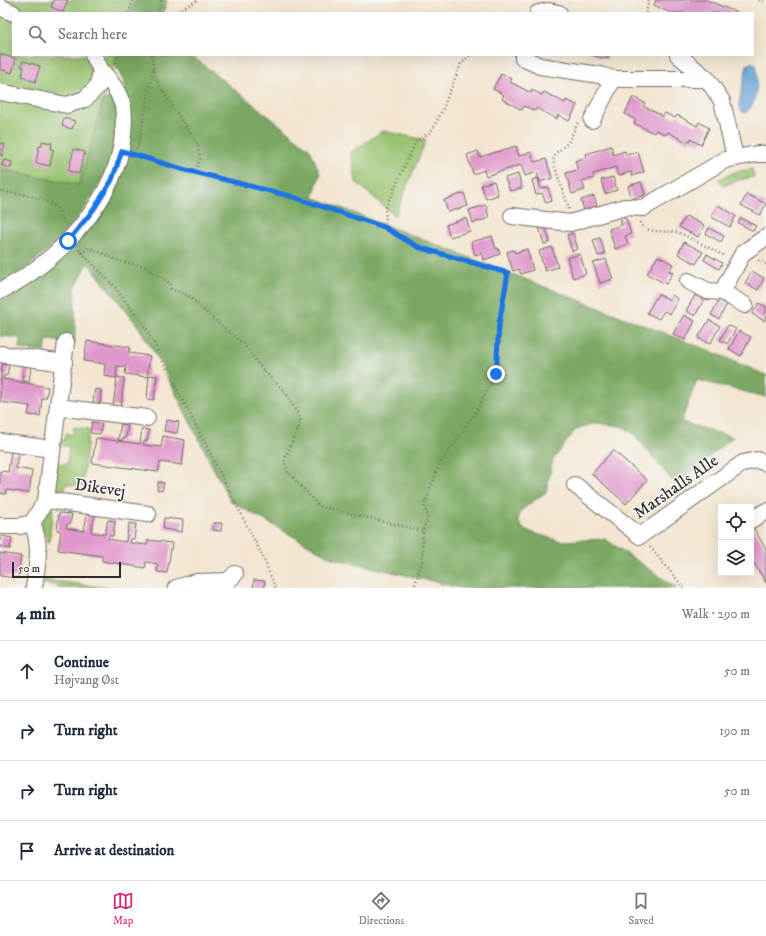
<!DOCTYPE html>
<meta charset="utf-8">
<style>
body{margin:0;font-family:"IM FELL DW Pica",serif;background:#f6f6f7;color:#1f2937}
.controls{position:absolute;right:12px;bottom:12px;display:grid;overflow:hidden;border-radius:0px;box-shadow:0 4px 16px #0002}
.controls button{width:36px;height:36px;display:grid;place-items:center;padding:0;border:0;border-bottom:1px solid #e0e1e3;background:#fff;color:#1f2937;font:20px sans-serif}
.scale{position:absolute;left:12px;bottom:10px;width:109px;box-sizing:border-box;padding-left:4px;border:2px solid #2b2b2b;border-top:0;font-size:11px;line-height:14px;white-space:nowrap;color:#2b2b2b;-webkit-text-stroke:3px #f6f6f2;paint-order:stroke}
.stop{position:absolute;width:12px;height:12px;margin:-9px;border:3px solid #1a73e8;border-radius:50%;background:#fff}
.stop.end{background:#1a73e8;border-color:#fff;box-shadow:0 1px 4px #0008}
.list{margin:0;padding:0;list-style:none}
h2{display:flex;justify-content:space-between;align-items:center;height:52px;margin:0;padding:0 16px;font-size:17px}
h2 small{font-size:13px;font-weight:400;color:#747a83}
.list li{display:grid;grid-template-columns:26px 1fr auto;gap:12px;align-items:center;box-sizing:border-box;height:60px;padding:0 16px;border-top:1px solid #e0e1e3}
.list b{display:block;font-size:15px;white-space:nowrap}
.list p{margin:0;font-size:13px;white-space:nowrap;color:#747a83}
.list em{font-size:13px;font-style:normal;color:#747a83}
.icon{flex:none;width:22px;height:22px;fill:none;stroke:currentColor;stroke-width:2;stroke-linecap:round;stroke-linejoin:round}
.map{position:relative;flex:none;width:766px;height:588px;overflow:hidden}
.search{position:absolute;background:#fff;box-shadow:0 4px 16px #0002;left:12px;right:12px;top:12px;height:44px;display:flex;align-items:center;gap:10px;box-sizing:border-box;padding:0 14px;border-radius:0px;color:#747a83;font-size:15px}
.sheet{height:292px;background:#fff}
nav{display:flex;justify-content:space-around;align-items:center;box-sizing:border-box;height:56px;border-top:1px solid #e0e1e3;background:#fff;font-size:11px;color:#747a83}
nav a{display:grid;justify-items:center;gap:2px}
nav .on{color:#db2777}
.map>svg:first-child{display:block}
</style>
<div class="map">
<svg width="766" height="588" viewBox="0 0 766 588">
<rect width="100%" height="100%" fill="#f6f6f2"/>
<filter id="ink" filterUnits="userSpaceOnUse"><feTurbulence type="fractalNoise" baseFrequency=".025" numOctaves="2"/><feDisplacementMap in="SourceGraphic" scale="8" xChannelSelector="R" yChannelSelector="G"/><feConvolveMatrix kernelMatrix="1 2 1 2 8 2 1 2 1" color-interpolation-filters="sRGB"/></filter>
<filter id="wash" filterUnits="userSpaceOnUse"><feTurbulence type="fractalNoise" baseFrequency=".012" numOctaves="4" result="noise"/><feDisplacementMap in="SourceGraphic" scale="16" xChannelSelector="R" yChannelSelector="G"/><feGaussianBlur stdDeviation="0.9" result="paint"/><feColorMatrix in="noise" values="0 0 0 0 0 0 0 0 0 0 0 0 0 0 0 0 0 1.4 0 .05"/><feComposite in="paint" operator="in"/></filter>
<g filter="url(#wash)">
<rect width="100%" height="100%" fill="#f3e5d0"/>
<path fill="#98c26f" stroke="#62764d" d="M0,0h136l-5,13h-118v42h104l-38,130 -79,-16z
M383,131l43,9 -31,76 -39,-34 -5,-30z
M752,169l2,8 -15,3 -16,6 -4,-7 16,-7z
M74,427l15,2 -7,57 -17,-2 -1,12 -6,-1 -3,-4 1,-28 11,1 2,-17 -10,-2 1,-5h5l1,-7 7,2z
M50,509h3l-4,34c-7,-15 -12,-20 1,-34z
M44,580l69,8h-55v-2l-15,-3z"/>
<path fill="#7aa862" stroke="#526a46" d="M136,0h31l-4,13h-32z
M117,55h74l119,94 10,25 -7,23 395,153 58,25v22l-69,-17 -16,42 52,15 -57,48 -43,-52 -12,-7 -25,-3 -20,6 -23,31 -7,32 -26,19 -2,10 6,9 36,11 45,-2 72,49h-216l-129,-30 -102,-57 -69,-137 -23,-38 -50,-63 -13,25v55l-28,-3 -2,12 -26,-3 1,-11 -20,-2v-34l59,-40 36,-42 20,-33 13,-35 1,-40 -5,-30 -10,-19z
M112,97c8,15 4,22 3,38 -7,54 -46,98 -86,131 -8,7 -20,12 -29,17v-114l79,16 24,-84z"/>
<path fill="#64a0d5" stroke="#486680" d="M752,62l4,3c2,12 2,41 -11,48l-4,-2 -2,-7 8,-39z"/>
<g id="blocks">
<path fill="#e098cc" d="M54,0h14l-5,12 -12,-5z
M656,0h51l31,13h-67l-17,-8z
M0,54l16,5 -4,14 -12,-4z
M589,55h19v4z
M23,61l17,5 -5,16 -13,-6 2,-9 -3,-1z
M501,74l11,5 -2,3 21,11 1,-3 10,5 2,-3 21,11 1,-3 11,5 -8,16 -11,-6 -1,4 -21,-11 -1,3 -11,-5 -2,4 -20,-11 2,-4 -11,-6z
M633,97l12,6 -2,3 20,10 2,-3 10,5 2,-3 20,11 2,-4 10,6 -8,17 -11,-6 -2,4 -20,-11 -2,3 -10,-5 -2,3 -20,-10 2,-3 -11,-6z
M64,118l11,3 -3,8 -10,-3z
M42,141l10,2 -1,6h2l-3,17 -14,-3 3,-17 2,1z
M0,143l5,1 -3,12 -2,-1z
M516,146l3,10 12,-4 3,10 12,-3 6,19 -12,4 -3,-10 -12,4 -4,-11 -35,11 -2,-6 -11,4 -6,-19 11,-4 2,6z
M611,146l2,9 12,-4 1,4 12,-3 6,20 -12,4 -1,-4 -13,4 -2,-9 -23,7 1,4 -12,3 3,9 -13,4 -6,-21 12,-3 -3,-9 12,-4 -1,-3z
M74,149l11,3 -6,22 -11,-3z
M4,160l8,2 -1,6 -9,-2z
M518,174l4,14 -12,3 -5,-13z
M613,177l4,13 -12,4 -4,-14z
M538,178l3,11 7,-2 4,14 -6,2 -4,-10 -6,2 -4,-15z
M494,181l4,14 -12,4 -5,-14z
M641,182l4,13 -13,4 -4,-13z
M464,193l4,13 -20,6 -4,-12z
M747,194l19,10 -6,11 -19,-10z
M594,196l4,13 -13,4 -4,-13z
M486,205l3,13 -16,5 -4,-13z
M718,205l18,11 -6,11 -19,-10z
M686,216l18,9 -6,12 -19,-10z
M466,218l4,13 -20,6 -4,-12z
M626,218l5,16 -6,2 3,8 -13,5 -6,-20 13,-4 -2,-5z
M741,218l15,8 -3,5 -15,-8z
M545,225l5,17 -6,2 -5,-17z
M709,228l15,8 -3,6 -15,-8z
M573,233l5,16 -6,2 -5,-16z
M492,236l4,13 2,-1 2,6 -16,6 -2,-7 -7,2 -4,-13z
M600,238l5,16 -7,2 -5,-16z
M684,242l19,10 -7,12 -18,-10z
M552,247l6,20 -13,4 -6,-20z
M527,249l6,21 -12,4 -2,-5 -6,2 -6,-19 7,-2 1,3z
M580,254l6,20 -13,4 -6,-20z
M707,254l15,9 -3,6 -15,-9z
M658,256l15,8 -4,7 4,1 -7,12 -19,-10z
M606,259l7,20 -13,4 -7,-20z
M752,271l12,7 -6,12 -13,-7z
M658,294l12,6 2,-5 6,4 -8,15 -6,-3 -5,8 -12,-6z
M695,295l9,5 -9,16 -9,-5z
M719,300l8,4 -8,15 -8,-4z
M759,303l7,4 -1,14 -13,-7z
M684,315l11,6 -10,19 -12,-6z
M709,320l11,6 -10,18 -12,-6z
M728,325l8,4 -9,15 -7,-4z
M739,331l12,6 -10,19 -12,-7z
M87,341l43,6 -1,6 21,3 -3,21 -22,-3 1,-7 -9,-1 -1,12 -12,-2 1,-12 -21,-3z
M2,364l7,1 -2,11 -3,-1 -1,4 45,8 -2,11h-4l-2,18 -12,-1 2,-9 -30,-4z
M24,365l7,1 -2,16 -7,-1z
M149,375l8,1 -3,24 -7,-1z
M117,377l7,1 -3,29 -8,-1z
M95,389l6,1 -1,14 -7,-1z
M166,420l13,2 -2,11 -13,-2z
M92,422l10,2 -2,10 -10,-1z
M121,424l7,1 -2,13h-4v3l-4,-1z
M142,429l7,1 -2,11h-3l-1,4 18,2 2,-11 22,4 -3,25 -22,-3 -2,10 -66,-9 4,-25 44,6z
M613,450l34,30 -21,24 -34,-30z
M11,452l7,1 -2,15 16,3 -3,22 -22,-3 -1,4 -6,-1v-22l8,1z
M158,482l6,1 -2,8 -5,-1z
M59,513l13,1 -2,10h-3l-1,4 18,3 3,-17 8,1 -4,17 14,2 3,-14 7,1 -2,15h-4l-1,3 18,3 3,-19 7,1 -2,15h-3l-1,4 17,2 1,-5 24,3 -5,30 -10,-1 1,-8 -12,-2 -1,6 -43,-7v-5l-44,-6 3,-19 -4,-1z
M164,518l19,2 -1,12 -19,-3z
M214,523h8l-1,8 -8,-1z
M754,529l12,20v34l-15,-25v-27z
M1,536l11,2 -2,11 -10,-2z
M0,553l21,3 -3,22 -18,-2z
M254,580l11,1 -1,7h-11z"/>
</g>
</g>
<g filter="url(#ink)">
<use href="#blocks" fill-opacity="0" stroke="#716c65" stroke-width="1"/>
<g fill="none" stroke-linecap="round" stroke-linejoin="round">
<g stroke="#716c65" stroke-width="18">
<path id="minor" d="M0,7l13,6
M538,13l10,-2 11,2
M523,55v3l17,8 60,9 13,4h94
M678,55l29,24 15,22 13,56
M0,92l67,13 18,-6 13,-13 3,-16 -8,-15
M592,120l21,-41
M512,216l58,7 55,-16 18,1 82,-48 32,-6h9
M688,281l20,10 14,1 23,13
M0,291c56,-27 118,-92 123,-157 1,-10 2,-22 -1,-31 -4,-13 -12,-23 -21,-33
M722,292l21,-39 23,-16
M0,354l64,9
M58,407l89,11
M0,442l52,7
M575,485l65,51 103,-73 14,-3 9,3
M46,500l102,14
M751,520l15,-9
M0,526h20l12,-3
M34,588c3,-24 8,-42 -2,-65l14,-23 20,-158
M176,588l20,-6 32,-1 7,-7"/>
</g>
<path stroke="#716c65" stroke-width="2.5" stroke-dasharray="1 3" stroke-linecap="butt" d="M759,0l7,3
M129,13l4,-13
M158,13l3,-13
M175,13l23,-13
M646,13l3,-13
M152,55l3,22 13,23 30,45 2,14 -5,13
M137,149l3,-10 13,-72
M133,154l49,15 108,27 94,31 34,20 90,26 -9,51 -3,50 -22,41 -35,50 -15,40 4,12 -5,14 -1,30 -8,27
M0,191c24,4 57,4 64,32
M569,209l-16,-48 3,-8 12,-10 10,-21
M640,222l3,6 10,3 25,1 47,24
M384,227l2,-8 -1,-10 31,-68 15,-9 10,-19 20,-49 9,-9
M79,250l34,35 33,43 118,231 11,29
M81,253l9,-5 32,14 22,4 26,17 1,6 18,7 23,22 31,25 18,25 26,26 14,27 -17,40 4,11 31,34 104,25
M758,260l8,4
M650,547l34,41"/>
<use href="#minor" stroke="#fff" stroke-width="16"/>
</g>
</g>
<g fill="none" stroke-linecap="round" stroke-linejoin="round" filter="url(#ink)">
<path stroke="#1a73e8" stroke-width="5" d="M68,241l26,-32 18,-29 10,-29 60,18 108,27 94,31 34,20 90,26 -9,51 -3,50"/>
</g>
<g text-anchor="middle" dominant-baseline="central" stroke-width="3" stroke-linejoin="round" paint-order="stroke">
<g font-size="17" fill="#2b2b2b" stroke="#f6f6f2">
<text transform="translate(676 487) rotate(-35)">Marshalls Alle</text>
<text transform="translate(100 488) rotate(8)">Dikevej</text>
</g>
</g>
</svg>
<div class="controls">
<button><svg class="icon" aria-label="locate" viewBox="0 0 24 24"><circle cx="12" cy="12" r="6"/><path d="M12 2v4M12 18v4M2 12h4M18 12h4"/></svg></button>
<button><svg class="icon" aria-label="layers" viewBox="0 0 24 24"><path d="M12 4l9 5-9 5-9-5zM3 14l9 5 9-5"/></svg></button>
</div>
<div class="scale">50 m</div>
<div class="stop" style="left:68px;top:241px"></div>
<div class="stop end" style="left:496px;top:374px"></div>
<div class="search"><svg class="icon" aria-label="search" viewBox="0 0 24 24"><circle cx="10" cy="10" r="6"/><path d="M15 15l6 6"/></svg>Search here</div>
</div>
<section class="sheet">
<h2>4 min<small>Walk · 290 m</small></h2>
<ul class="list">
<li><svg class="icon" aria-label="ahead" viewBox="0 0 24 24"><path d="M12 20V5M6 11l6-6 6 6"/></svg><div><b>Continue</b><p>Højvang Øst</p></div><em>50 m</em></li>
<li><svg class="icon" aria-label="right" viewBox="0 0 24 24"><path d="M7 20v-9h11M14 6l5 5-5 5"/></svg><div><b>Turn right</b></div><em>190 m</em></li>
<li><svg class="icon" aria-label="right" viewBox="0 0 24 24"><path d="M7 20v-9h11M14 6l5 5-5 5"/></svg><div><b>Turn right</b></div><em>50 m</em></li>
<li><svg class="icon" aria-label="arrive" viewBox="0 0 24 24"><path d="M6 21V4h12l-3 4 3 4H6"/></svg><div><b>Arrive at destination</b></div></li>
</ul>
</section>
<nav>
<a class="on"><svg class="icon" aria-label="map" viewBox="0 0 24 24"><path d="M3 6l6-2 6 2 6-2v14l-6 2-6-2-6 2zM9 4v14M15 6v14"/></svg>Map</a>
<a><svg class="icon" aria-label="directions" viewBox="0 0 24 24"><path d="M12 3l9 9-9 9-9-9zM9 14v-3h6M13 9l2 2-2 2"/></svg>Directions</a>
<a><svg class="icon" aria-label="saved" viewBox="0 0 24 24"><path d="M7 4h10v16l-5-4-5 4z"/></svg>Saved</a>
</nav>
